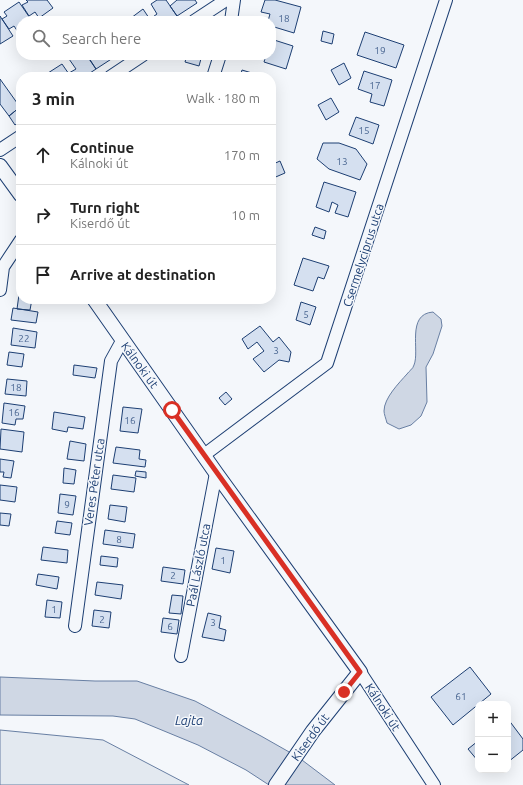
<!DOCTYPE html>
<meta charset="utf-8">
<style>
body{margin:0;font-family:Ubuntu,sans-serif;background:#f6f6f6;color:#222}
.controls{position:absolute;right:12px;bottom:12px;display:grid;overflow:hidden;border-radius:8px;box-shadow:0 4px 16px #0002}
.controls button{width:36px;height:36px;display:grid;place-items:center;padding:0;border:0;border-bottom:1px solid #e0e0e0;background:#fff;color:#222;font:20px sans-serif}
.stop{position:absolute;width:12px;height:12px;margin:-9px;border:3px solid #d93025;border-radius:50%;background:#fff}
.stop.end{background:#d93025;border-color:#fff;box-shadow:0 1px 4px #0008}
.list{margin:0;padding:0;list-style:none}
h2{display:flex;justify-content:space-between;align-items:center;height:52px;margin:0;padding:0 16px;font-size:17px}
h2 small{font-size:13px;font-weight:400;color:#767676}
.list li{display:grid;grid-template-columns:26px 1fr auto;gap:12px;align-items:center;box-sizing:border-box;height:60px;padding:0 16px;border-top:1px solid #e0e0e0}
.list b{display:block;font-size:15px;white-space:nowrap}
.list p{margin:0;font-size:13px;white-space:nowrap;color:#767676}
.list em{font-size:13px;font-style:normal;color:#767676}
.icon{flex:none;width:22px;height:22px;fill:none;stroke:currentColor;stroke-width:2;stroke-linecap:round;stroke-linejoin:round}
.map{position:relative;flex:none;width:523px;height:785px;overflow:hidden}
.search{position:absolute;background:#fff;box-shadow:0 4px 16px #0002;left:16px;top:16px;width:260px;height:44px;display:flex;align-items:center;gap:10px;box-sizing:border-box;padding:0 14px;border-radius:16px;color:#767676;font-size:15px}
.panel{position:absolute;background:#fff;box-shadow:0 4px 16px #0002;left:16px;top:72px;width:260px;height:232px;border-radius:16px}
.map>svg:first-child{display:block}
</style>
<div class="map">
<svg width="523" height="785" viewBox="0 0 523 785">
<rect width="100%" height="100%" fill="#f4f7fb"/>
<path fill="#e3e9f0" stroke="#687fa3" d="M0,730l103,10 86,45h-189z"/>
<path fill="#cfd7e4" stroke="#687fa3" d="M433,312l8,7 1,7 -9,28 -7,13 1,35 -6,14 -10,9 -12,4 -12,-6c-1,-4 -3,-9 -3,-12 0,-13 15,-28 23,-37 2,-3 6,-5 7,-9 6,-14 -8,-51 19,-53z
M0,677l95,4h42l58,20 66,35 37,21 37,28h-66l-23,-15 -48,-25 -63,-26 -22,-3 -113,-1z"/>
<path fill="#d5e0f0" stroke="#1d3f73" d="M26,0h21l6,8 -14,10 -4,-6 -6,4 -7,-11 6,-3z
M157,0h9l11,16 -9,5h-17l-1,-2 7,-5 -6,-10z
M177,0h18l2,3 -20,13 -7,-10z
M265,0h10l26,7 -7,26 -23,-7v-5h-3l2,-7 -9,-2z
M19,2l13,19h-11v9l-3,2 -4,-6 -5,3 -7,-10 5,-3 -3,-4z
M143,9l8,12h-18l-2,-3z
M0,16l13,20 -13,8z
M323,31l11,3 -2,10 -11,-3z
M365,32l39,13 -8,23 -39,-13z
M271,39l22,7 -7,23 -22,-7 2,-7h5z
M74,55h13l9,14 -12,8h-13l-2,-4 7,-4 -7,-10z
M95,55h20l1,1 -20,13 -7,-10z
M187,55h15l-3,11 -14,-4z
M344,63l7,15 -12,7 -8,-15z
M62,64l9,13h-20l-3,-4z
M242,70l23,7h-25z
M364,71l28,9 -8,26 -14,-4 2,-8 -14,-5z
M0,79l20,28 -11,9 -9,-12z
M331,98l8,14 -13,8 -8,-15z
M20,107h1v13l-6,5 -6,-9z
M356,117l23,8 -6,19 -24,-9z
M323,143h16l17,6 11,15 -7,16 -31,-11 -12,-10z
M280,161l5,12 -14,6v-14z
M324,182l32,10 -8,25 -13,-4 3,-8 -6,-3 -3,10 -13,-5z
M315,227l11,4 -2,8 -12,-4z
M303,258l26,8 -5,13 -6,-2 -5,14 -19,-6z
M21,280v19h11l-2,11 -13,-1z
M301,302l15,5 -6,18 -14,-5z
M13,308l25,4 -2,11 -25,-3z
M260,326l13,16 6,-5 12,15 -2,10 -10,-2 -15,12 -11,-13 11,-8 -7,-9 -9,7 -6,-10z
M13,328l24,4 -2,16 -24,-3z
M9,352l15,2 -2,13 -15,-2z
M74,365l23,3 -2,10 -22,-3z
M7,379l20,2 -1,15 -21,-2z
M226,392l6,7 -7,6 -6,-7z
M4,403l21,3 -2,13h-7l-1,6 -13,-2z
M123,407l19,2 -4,24 -18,-2z
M54,412l31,5 -2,12 -15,-2 -1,5 -15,-3z
M1,429l23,3 -2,20 -22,-3z
M70,441l16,3 -2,17 -17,-2z
M116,447l24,3 -1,9 7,1 -1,7 -32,-4z
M0,459l14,2 -3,17 -8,-1 1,-5h-4z
M64,468l12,2 -2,14 -11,-1z
M136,471l10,1v6l-11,-2z
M113,475l23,3 -2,14 -23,-3z
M0,485l17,2 -2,15 -15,-2z
M60,494l16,2 -3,19 -15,-2z
M110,505l17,2 -2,15 -17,-3z
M0,513l11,1 -2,12 -9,-1z
M57,521l15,2 -2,12 -15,-2z
M105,530l30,4 -2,14 -30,-4z
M43,547l25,3 -1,13 -26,-3z
M216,548l18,3 -4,22 -18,-4z
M101,556l17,2 -1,9 -17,-2z
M163,567l22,3 -2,14 -22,-3z
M38,574l21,3 -2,12 -21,-4z
M97,582l26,3 -2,14 -26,-4z
M172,595l11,1 -2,18 -12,-1z
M47,600l15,2 -2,16 -15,-1z
M94,610l17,2 -2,16 -17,-2z
M208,613l13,3 -2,12 7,2 -2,11 -22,-4z
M163,618l16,2 -2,14 -16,-2z
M470,667l21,27 -38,31 -22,-28z
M508,719l15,20v11l-15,12z
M478,741v20l-10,-12z"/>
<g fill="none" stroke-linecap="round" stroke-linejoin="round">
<g stroke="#1d3f73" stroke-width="14">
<path id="minor" d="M194,21l32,-21
M231,21l3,-21
M110,77l33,-22
M213,77l7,-22
M0,150l21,-14
M0,290l3,-23 18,-27
M204,455l123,-92 119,-363
M75,626l36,-265 11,-20
M181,656l35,-183
M360,672l74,113"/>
</g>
<g stroke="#1d3f73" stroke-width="16">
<path id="tertiary" d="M0,166l21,29
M94,299l122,174 144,199 -47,59 -37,54"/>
</g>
<use href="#minor" stroke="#f4f7fb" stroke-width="12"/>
<use href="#tertiary" stroke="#f4f7fb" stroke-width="14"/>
</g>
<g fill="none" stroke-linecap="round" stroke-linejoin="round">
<path stroke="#d93025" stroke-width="5" d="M172,410l188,262 -16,20"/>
</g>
<g text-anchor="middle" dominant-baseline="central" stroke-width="3" stroke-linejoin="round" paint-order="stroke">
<g font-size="10" fill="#4b6792">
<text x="284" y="18">18</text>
<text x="380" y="50">19</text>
<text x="375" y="85">17</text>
<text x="364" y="130">15</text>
<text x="342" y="161">13</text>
<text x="306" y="314">5</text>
<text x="24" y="338">22</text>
<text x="276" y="350">3</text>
<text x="16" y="387">18</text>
<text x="14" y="412">16</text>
<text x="130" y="420">16</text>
<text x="67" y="504">9</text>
<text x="119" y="539">8</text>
<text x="223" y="560">1</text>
<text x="173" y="575">2</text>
<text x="54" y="609">1</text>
<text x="102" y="619">2</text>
<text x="213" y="622">3</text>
<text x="170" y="626">6</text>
<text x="461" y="696">61</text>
</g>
<g font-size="12" fill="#1d3f73" stroke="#f4f7fb">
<text transform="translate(363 255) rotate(-72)">Csermelyciprus utca</text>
<text transform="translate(140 365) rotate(54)">Kálnoki út</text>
<text transform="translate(94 482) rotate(-82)">Veres Péter utca</text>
<text transform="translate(198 565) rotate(-79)">Paál László utca</text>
<text transform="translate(383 707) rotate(57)">Kálnoki út</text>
<text transform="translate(310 737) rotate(-54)">Kiserdő út</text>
</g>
<g font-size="13" font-style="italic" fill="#1d3f73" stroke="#f4f7fb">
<text x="189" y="720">Lajta</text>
</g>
</g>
</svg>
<div class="controls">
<button>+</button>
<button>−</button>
</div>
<div class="stop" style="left:172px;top:410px"></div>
<div class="stop end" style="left:344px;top:692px"></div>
<div class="search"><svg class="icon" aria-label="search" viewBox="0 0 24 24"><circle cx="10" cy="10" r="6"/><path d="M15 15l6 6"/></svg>Search here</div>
<section class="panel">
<h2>3 min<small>Walk · 180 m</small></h2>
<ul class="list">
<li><svg class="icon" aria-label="ahead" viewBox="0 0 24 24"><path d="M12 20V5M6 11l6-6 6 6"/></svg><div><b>Continue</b><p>Kálnoki út</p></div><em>170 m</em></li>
<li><svg class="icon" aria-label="right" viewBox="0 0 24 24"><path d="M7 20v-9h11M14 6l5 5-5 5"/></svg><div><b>Turn right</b><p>Kiserdő út</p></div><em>10 m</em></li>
<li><svg class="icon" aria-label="arrive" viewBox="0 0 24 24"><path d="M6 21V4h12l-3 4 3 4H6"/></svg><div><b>Arrive at destination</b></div></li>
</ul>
</section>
</div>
